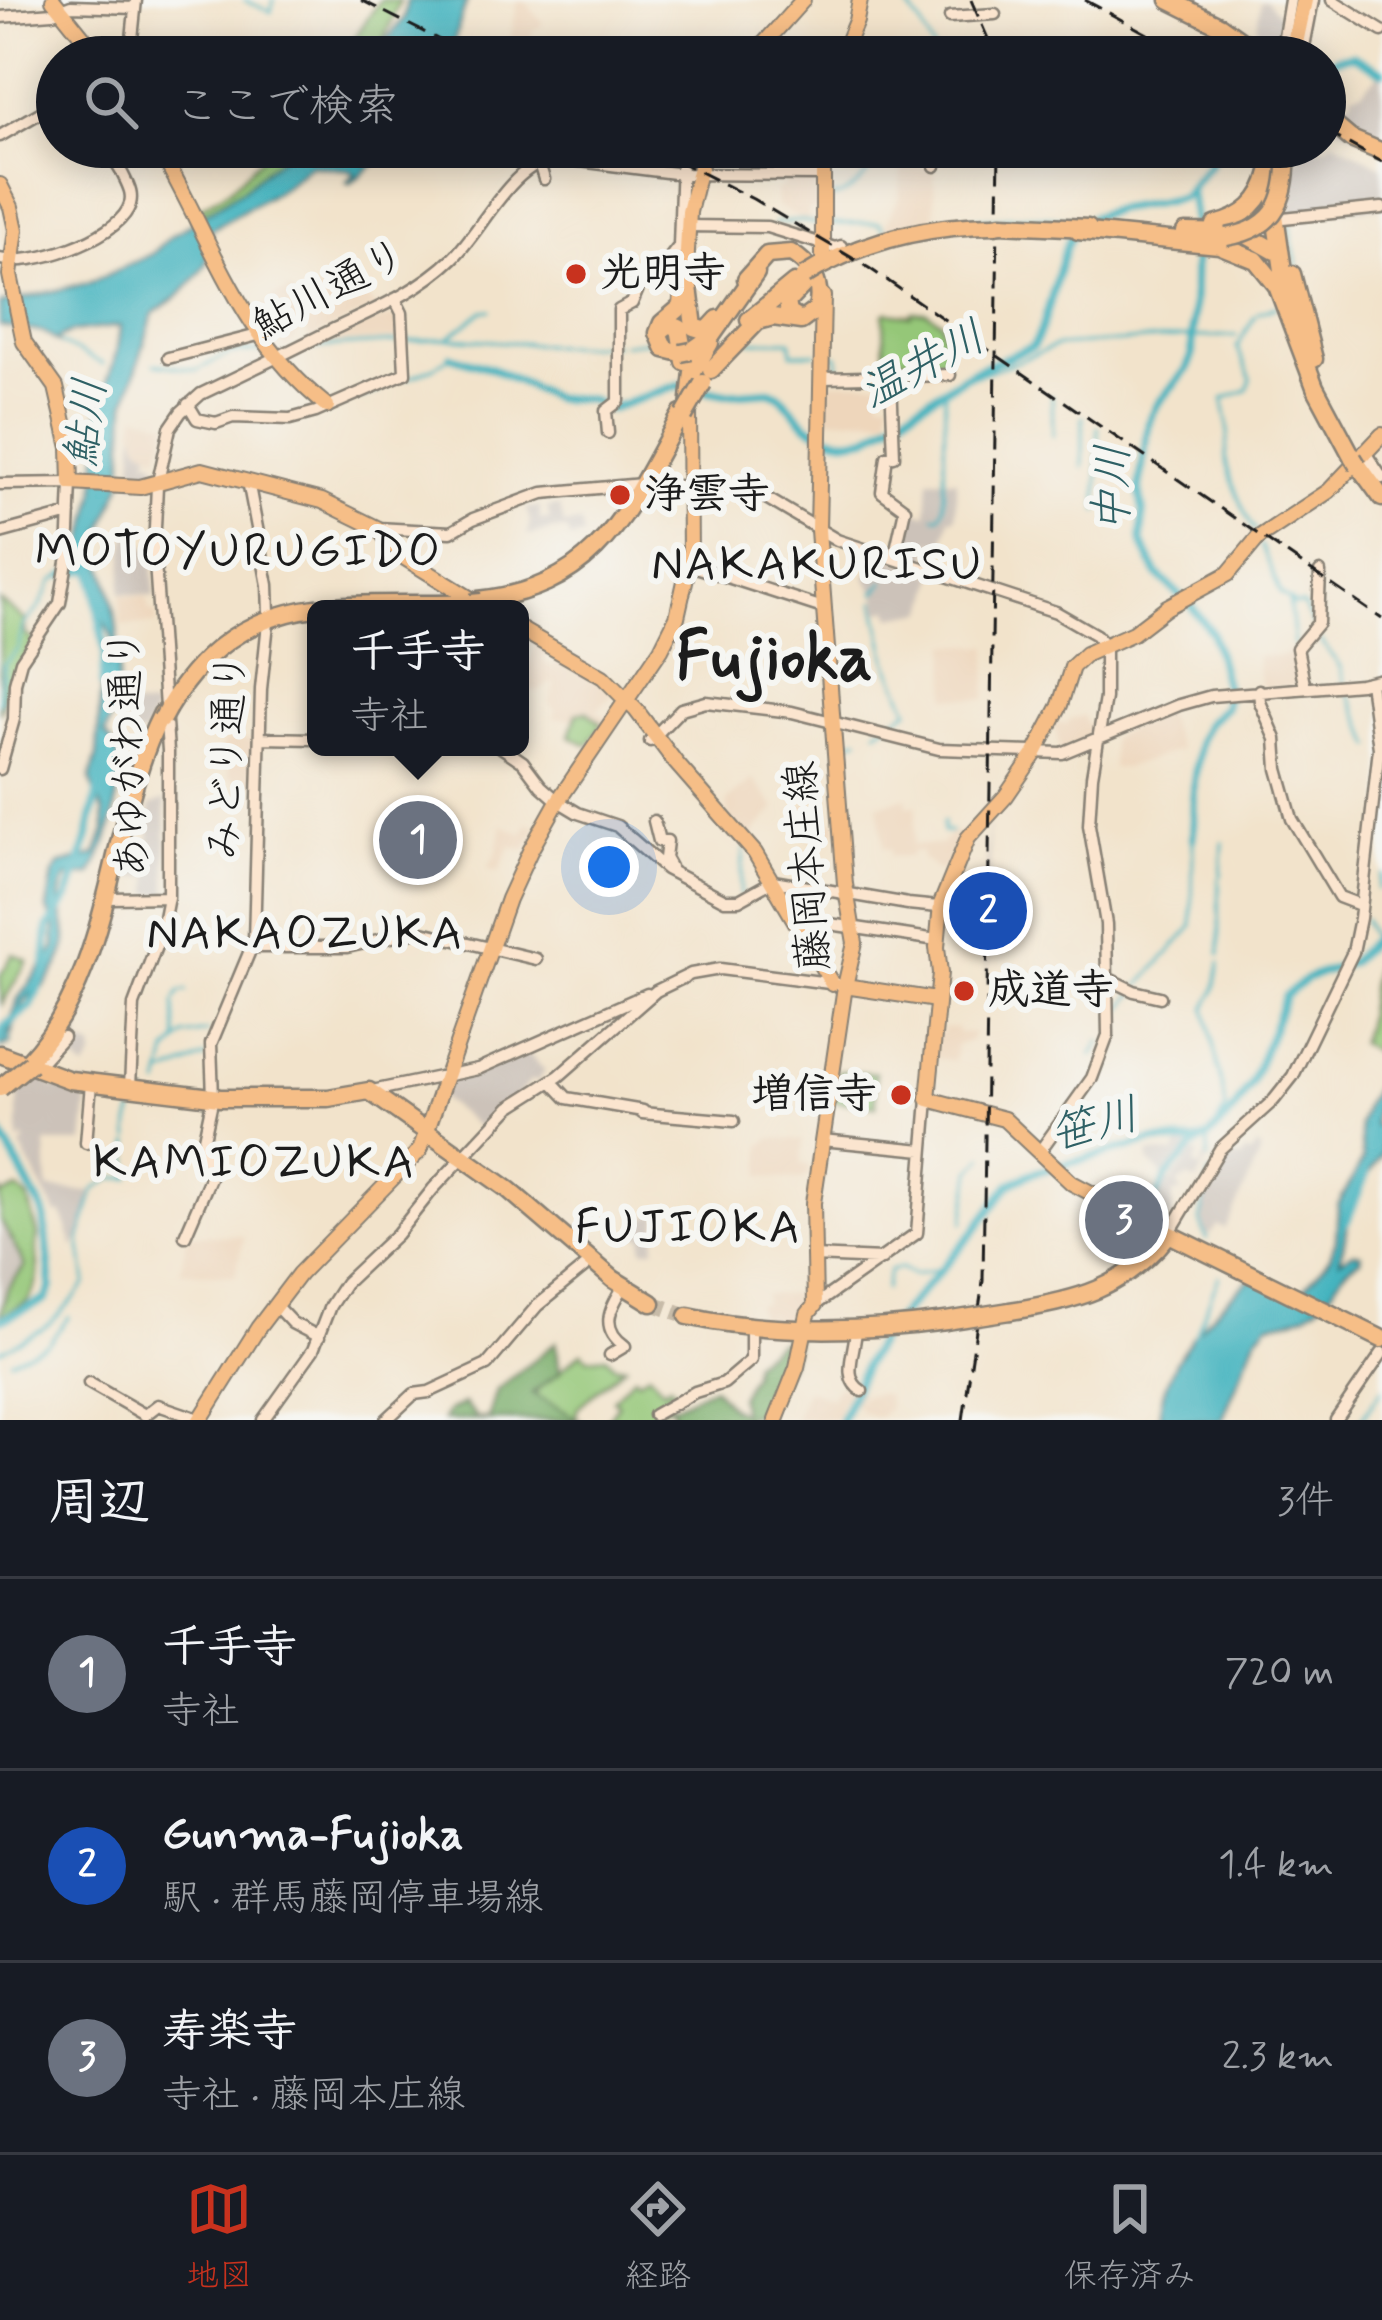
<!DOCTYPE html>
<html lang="ja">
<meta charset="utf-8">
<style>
body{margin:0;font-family:Mynerve,"Klee One",sans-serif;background:#20242c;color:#f1f3f6}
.you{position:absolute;left:609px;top:867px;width:42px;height:42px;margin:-30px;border:9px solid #fff;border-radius:50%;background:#1a73e8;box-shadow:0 0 0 18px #1a73e833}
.badge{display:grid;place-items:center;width:78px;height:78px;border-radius:50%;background:#c8321e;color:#fff;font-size:39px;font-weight:700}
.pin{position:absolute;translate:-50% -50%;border:6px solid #fff;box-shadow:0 3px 12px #0006}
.popup{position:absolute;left:307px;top:600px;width:222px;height:156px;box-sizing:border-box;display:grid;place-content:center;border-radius:18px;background:#171b24;filter:drop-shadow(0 3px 9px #0005);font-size:39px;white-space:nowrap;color:#9ea1a6}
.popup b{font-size:45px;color:#f1f3f6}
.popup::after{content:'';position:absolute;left:50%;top:100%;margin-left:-24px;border:24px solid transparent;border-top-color:#171b24}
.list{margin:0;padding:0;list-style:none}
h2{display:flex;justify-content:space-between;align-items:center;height:156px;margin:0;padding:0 48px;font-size:51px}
h2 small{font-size:39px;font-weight:400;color:#9ea1a6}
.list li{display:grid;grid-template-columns:78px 1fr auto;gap:36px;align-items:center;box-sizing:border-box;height:192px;padding:0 48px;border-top:3px solid #363941}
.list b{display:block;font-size:45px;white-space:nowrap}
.list p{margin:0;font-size:39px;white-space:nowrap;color:#9ea1a6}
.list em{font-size:39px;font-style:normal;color:#9ea1a6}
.icon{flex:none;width:66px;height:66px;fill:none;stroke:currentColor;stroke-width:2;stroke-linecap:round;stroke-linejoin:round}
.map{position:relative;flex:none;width:1382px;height:1420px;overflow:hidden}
.search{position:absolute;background:#171b24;box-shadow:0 6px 30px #0003;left:36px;right:36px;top:36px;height:132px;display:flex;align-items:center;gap:30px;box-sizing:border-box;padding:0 42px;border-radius:66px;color:#9ea1a6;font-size:45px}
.sheet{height:732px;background:#171b24}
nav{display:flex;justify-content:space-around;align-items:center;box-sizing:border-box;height:168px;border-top:3px solid #363941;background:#171b24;font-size:33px;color:#9ea1a6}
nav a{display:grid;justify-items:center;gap:6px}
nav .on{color:#c8321e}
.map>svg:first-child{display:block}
</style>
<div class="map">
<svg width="1382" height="1420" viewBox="0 0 1382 1420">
<rect width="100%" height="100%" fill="#f6f6f2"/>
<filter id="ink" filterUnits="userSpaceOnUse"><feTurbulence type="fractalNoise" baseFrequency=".00833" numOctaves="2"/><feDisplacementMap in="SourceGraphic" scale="24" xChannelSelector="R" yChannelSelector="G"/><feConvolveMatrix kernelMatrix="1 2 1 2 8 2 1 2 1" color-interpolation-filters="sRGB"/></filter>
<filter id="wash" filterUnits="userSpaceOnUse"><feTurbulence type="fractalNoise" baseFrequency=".004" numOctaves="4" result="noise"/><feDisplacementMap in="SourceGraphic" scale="48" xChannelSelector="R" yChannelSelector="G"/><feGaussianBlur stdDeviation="2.7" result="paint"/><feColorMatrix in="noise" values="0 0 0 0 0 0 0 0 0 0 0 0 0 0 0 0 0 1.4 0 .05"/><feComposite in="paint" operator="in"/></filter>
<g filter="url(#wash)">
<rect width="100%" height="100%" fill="#f2e3cb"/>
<path fill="#eed6bb" d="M518,0h7l18,24 -12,8 7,25h-31z
M784,147h37v24l-16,2v-8l-18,-3z
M901,167h34l-1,52 -51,11 16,-33z
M783,178h31l8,32 -13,-1 -1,14 -31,-17 -1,-16 7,-3z
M343,279l7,2 26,26 -66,32 -5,-12 -10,8v6l-5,1 -3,7 -3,-7 -17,-1 -16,-24 22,-20 18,-7 6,12z
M883,311h44l15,10 6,51 -64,3z
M400,315l1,24 -95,7 50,-23h12z
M826,382h54v17h10l-1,19h-65z
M137,414l32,9 -11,32 -18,-10 -6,-17z
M120,595l27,3 2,13 7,1 1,12 -36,2z
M538,642l11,5 -6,14 11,5 6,-13 55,37 -18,21 10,7 -19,30 -19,-10 5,-19 -20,-1 1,-9 -6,-5 6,-19 -5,-2 -11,8 -19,-2v-27l2,-4 6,7z
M948,644l41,2 -3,53 -39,-2z
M1290,650h6l7,35 -42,3 -5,-32h29z
M1165,712l14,38 -54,18h-13l-1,-31z
M1084,716l2,8 9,2 -2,8 -5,1v9l-28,8 -4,-22 -6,-2 3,-6 15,2 1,-5z
M258,739v46l-22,-1 -1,-6h-6l-1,-20h-6v-13l5,-5z
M753,779l23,29 -29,33 -18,-19 -2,-21z
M906,797l1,9 10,-1 -4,40h29l8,-12h16l-10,30 -18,8 -16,-13 -1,-6 -9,-1 -2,6 -20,-1 1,-7 -7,-1 -6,-43z
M809,800l21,21h8v11l-28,8 -16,-23z
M528,823l10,4 -12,23 -16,-4 -11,26 -12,-4 9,-13 6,-30 21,9z
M943,1027l15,1v5l16,-1 -4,9 -14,4 -2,16 -21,-3 2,-25h7z
M771,1138l32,2 -2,24 8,2 -1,9 -9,5 -38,-4 1,-30z
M188,1234l56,2 -9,40 -55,-5z
M764,1294h29l1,6h8l-2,23 -27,-1 -4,-8 -3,2 2,6h-7l-5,-18 8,-1z
M849,1382l3,4 -6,16 -4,-1 -5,19h-43l12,-31 26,9 3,-9z
M855,1389l6,3 -4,12 7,-9 16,-2 7,2 2,13 -11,10 -18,-7 -4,-7h-6z"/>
<path fill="#ccc2b9" d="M1266,1l15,16 2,19 -19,2 -2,-7 -5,-1 3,-28z
M1379,73l3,1v73l-44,-20 -2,-21 17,-7 -1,-5 10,-3z
M1334,141l48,25v41l-91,8 1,-49 15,-18 18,-1z
M135,431l5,14 11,6 -9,16 7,-10 8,7 -1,13 -24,6z
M929,479h27v39h-6l-7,26 -12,-2 -4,28 -30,-12 13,-47 17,3z
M540,507v13h10l-3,-13h13l4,18 17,-2 2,13 -13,3 -3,-9h-14l-26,6 3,-15 -4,-13z
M127,532l25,20 3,45 -35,-4z
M888,557l48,18 -9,36 -35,6 -2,-8 -11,3 -3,-18 -11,-17 11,-16 8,3z
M130,706l26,2 -12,27 -17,-2z
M165,800l2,94 -17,-1v-87z
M988,818l5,103 -6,66 -2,-66 -5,-3 6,-17z
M137,845l11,3v29l-29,1 4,-16h14z
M75,1020h4l2,12 -3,11 15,5 1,8 -9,14 -12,-11 -19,-6z
M525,1051l20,20 -7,9 5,4 -12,-4 -39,44 -8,-3 -5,7 -38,-30 5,-17z
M27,1067l27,13 -3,8 11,-2 1,-4 26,2 -6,59h-37l2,46 44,3 -9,38 -9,18 -12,-34h-6l-36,-68 5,-3 -2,-5 -5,4v-66z
M1179,1143l15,5 -23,30h-5l9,5 -2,-4 20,-27 6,1 -4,12 6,4 3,-12 3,4 -10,20 -10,-3 -10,6 5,8 -9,2 -1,26h-18v-10h-5l14,-35 -15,-13 1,-9 26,1z
M1255,1147l5,1v7l-31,68 -4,6 -7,-3 -10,11 -6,-16 3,-28 5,-4 7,-34 25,4 2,-6 8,1z
M659,1214l-4,35h-12v-12l-8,-1v-9l15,-12z
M0,1219l25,47 -17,22 -4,20 -4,-3z"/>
<path fill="#95c778" stroke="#58724a" stroke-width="3" d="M380,0h20l-14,34 -16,23h-28z
M272,147h21l-51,43 -48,30 7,-13 29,-18z
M888,312l23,3 1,-3h15l14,9 5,38 -61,-2 -1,-43z
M0,601l25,19v14l10,7 -22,41 -5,-1 -8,32z
M586,711l16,13 -14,21 -18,-9 7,-23z
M13,954l15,7 -26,43 -2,-28z
M1382,963v87l-3,6 -20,-13c11,-24 8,-52 16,-77z
M838,1071l37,2 1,33 -44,-5z
M18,1189l10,9 10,37c-6,28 10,36 -11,67l-27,14 8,-28 17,-22 -25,-47v-28l3,4z
M582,1352l6,6 18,-2 9,10h10l-47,41 -3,13h-63c20,-28 44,-46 70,-68z
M649,1373l14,16 7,-4 5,5 -8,4 4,10 -16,10 2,6h-50l11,-15 -5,-6 21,-23 4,4z"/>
<path fill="#78ac68" stroke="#4a6442" stroke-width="3" d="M795,1335c0,33 -25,53 -40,81l-7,-2 -3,6h-25l-3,-4 -5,4h-45l7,-5 -3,-8 42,-20 18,21 11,5 -3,-16 13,-23 1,-12 25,-20z
M556,1342l4,30 -28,21 48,27h-137l5,-9 16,-7 13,15 11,-1 9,-28z"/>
<path fill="#45b4bf" stroke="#30686e" stroke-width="3" d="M407,0h60l-18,57h-76l31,-39z
M293,147h102l-45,37 -3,-2 8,-8 -5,-4 -40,-5 -23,20 -75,44 -6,35 -6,9 -20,22 -27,19 -27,90 -3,77 -27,66c23,50 32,135 9,187l12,15c5,43 -4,89 -26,126l-24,3c-15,24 1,41 -1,66 -1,14 -14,32 -22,43 -22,7 -31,36 -34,57l-8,4 16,-49 37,-51v-25l-8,-14 6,-35 7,-10 36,-9 9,-25 -1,-17 -14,-34 7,-23 4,-73 12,-30 -1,-16 -11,-21 -4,-28 -14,-37 13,-61 3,-50 -6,-9c8,-15 7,-31 13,-47 8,-20 12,-35 14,-58l-48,6 -14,6 1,5 -16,-11 -43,-6v-22l91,-22 61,-28 18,-17 72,-47z
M1382,1075c0,18 -9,31 -8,50l8,2v27l-29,45 -13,61 14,-8 7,2 -1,5c-13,7 -18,16 -26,28 -15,24 -38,33 -65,36l-13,15 -34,82h-63c2,-58 50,-106 91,-141l55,16 1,-9 24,-29 6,-17 2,-35 25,-45 -4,-35 7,-22z"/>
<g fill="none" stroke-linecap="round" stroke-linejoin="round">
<path stroke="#45b4bf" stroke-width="3" d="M244,0l27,12 3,-12
M903,0l18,24 16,33
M1056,147l107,6 38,-6
M827,197c27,1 47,-29 55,-50
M936,220l97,-4 39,3
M1290,220l2,21
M775,223l28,-2 15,3
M828,224l52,-1 4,7
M1292,244l6,25
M1301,278l11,42
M1258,313l18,-7
M449,337l34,-26 8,-1
M1196,337l40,-1
M406,341l45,-3 109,8
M750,341h13
M766,341h25l1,12
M60,343l43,21
M622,344l30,-4
M563,346l52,-2
M305,348l92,-6
M794,353h22
M830,355l8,1 1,19
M1016,362l40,-16 134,-9
M155,364l42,6 34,-17 31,-2
M437,365l14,-9
M970,377l43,-14
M408,378l27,-11
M1052,396l1,40
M360,398l19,-7
M1083,417v50
M1098,427v84
M935,516h5l4,-9 1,-116
M1255,530c-7,-8 -29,-59 -29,-71 2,-30 5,-28 -3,-60l24,-9 4,-11 -14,-32 18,-31
M1261,545l20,49 8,6 5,45
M875,593l9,-11
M1291,601l2,4h10l10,20
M875,602l12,55
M1321,641l19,26 4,15
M1346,688l27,58
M0,703l4,-39 14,-15 5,-23 17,-19 12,-25 9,-6
M877,731l32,-21 -22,-50
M843,744l16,-6
M810,774l13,-15
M943,822v10h7
M1221,876l2,-34
M1219,879l1,76
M1378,889l4,-14
M740,895l4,-45
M717,911l15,-7
M1364,919l6,15
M1371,937l1,1
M1139,986l53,-59 1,-89
M176,999l4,-7 7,-1
M1114,1019l20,-25
M169,1052l15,-16 23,-4
M1092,1056l8,-14
M164,1075l42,-18
M160,1086l8,-34 10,-11 -4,-39
M1218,1122l8,-14 -20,-100 9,-18 5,-27
M1208,1138v21
M130,1139c-3,-15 4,-34 17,-43
M0,1146l5,-3
M964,1222l8,-51 12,-14
M1207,1239l-7,-18 10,-48
M885,1289l4,-18 12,-3 13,7 25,-6
M38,1331c13,-5 40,-36 48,-48l-6,-43 14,-50 19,-12h17v-35
M1193,1341l26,-65
M49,1342l20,-25
M0,1351l36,-19
M11,1360l35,-16
M1361,1420l21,-31"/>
<path stroke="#45b4bf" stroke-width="6" d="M1195,1147l12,-9
M1167,1176l26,-28
M1145,1219l21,-41
M1137,1257l7,-31"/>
<path stroke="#45b4bf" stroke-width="8" d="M1325,73l11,-15 16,-3 30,16
M1190,191l5,39
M451,356l40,12 62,30 35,1 21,10 70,-24 47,9 44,-3 11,5 25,28 21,12 21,4 19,-3 108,-67 57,-23c21,-28 26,-108 49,-123 30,-21 68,-16 101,-27l28,-34 6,-16
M66,575l27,-7
M93,575l12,79 -3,31
M1193,838l1,-56 6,-43 6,-14 19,-18 1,-18 -14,-56 -20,-26 -35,-33 -16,-33 2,-29 -4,-23 10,-68 8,-16 30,-36 5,-13 3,-111
M45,966l3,-38 20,-30 20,-61 10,-48
M0,1041l5,-15 26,-20 11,-25
M0,1132l44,81 7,74 -6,13 -45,20
M1347,1221l19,-47
M841,1420l24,-56 16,-27 92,-104 37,-49 22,-11 122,-32 41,1 13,-4 26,-28 17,-26 34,-88 21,-17 45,-17 31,-32"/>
</g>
</g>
<g filter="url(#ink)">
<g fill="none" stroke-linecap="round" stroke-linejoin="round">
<path stroke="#c7bba8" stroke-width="16" stroke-dasharray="16 8" stroke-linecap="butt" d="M652,1303l36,13"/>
<g stroke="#878074" stroke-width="15">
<path id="secondary" d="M1332,0l50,31
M0,17l53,-4 18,-7 64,2
M950,17l45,-3
M124,57l8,-18 4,-39
M1275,57l9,-21 6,-36
M1302,57l11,-57
M0,136l57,-33
M541,147l-4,10 7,22
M935,147v19
M1283,218l99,-10
M686,226l81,1 68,21 6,-2
M0,259c33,8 113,-20 128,-50 7,-13 0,-24 -6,-36 -8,-13 -11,-21 -26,-26
M168,358l90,-23
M824,378l126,-3
M891,378l3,78 -7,1 -5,35 23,17 -11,49
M188,404l9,15 19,4 17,-6 57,2 26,-7 89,-39 -3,-60 -7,-14
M608,433l-2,-22 13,-10v-91l13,-7 8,-19 12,-3 27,-35 3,-87 -25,-12
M1364,451l18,27
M248,481l20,104 1,28
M0,484l71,-1 -3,73 -8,47 -39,58 -6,22 -1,36 -14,50
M651,484l105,8 81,48 219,72 40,23 9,11
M377,528l74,4 22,-13 70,-26 99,-9
M0,533l70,-19
M687,564l136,44
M798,666l30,-1
M1305,688l-8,-40 21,-25 2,-51
M1259,690l1,12 16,37 2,30 14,50 47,78 21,8
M260,738l56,1
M650,741l31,-32 25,-7 86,10 147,37 123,4 117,-48 32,-9 149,-12 22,-5
M501,747l22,15 18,24 17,15 20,12 39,13 49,43 59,31h14l34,-19 135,23 71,7
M654,821l5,20h8l-2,17 5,9
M111,898l57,-1
M796,919l141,21
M252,947h95l71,-16 118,28
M1105,977l29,14 26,6
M35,1068l28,-31
M551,1081l16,17 76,13
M130,1086l4,-81 27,-72 7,-36v-146l-14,-203 3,-62 13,-58 11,-16 20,-18c44,-21 89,-43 133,-65 42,-20 85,-38 119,-71 30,-29 59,-96 103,-100l126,16 141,1
M372,1091l106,-22 169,-75
M642,1113l92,8
M822,1140l101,10
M86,1143l5,-60
M1040,1151l52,-73 16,-43 -2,-111 -17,-99 3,-49 13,-78v-52
M1169,1234l51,-85 54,-49 19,-24 60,-124 7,-34 19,-170 -9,-66
M185,1236l25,-58 -7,-35 10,-46 -2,-53 43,-103 7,-252 7,-66
M813,1256l69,3
M275,1305l17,18 27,14
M815,1305l102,-72 11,-134
M856,1328c0,22 -16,50 6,63
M610,1355l15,-9c-26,-18 -15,-38 -1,-60
M89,1383l56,32 13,-10 44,15
M654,1415l41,-23 29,-9 27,-23v-36
M263,1420l50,-70 17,-44 15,-23 52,-49 36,-45 77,-82 49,-31 97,-85 35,-17 29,-5 117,15
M386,1420l28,-26 15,-2 58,-27 50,-59 55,-45
M1336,1420l46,-67"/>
</g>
<g stroke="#878074" stroke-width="18">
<path id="primary" d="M53,0l46,57
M752,57l51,-57
M841,57l15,-36 4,-21
M158,147c54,92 82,191 169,259
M823,147v109
M0,185l11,22 5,23 -6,45 14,67 32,45 14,61 1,35 69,4 62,-17 120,31 55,27 28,30 82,51
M686,272l3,-60 16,-65
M520,629l83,48 33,33 40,53 79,90 77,131
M845,986l91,14
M1169,1234l-97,-51 -68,-64 -76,-20 12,-126 -3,-26 4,-43 27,-66 38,-42 28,-41 26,-50 12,-38 14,-13 47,-21 34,-26 61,-33 30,-36 71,-47 53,-56
M200,1420l58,-92 41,-54 121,-124 88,-251 22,-48 28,-50 103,-152 16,-32 13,-58 -1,-151
M776,1420l21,-53 11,-53 7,-9 -2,-102 32,-217 10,-43 -10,-59 -27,-354 5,-234"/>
</g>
<g stroke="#878074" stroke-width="21">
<path id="highway" d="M1169,0l52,26 44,31
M1292,57l12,-57
M1325,117l26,22 31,13
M1275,147v68l11,76
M1001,224l87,4
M1215,225c29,-7 48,-23 55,-53
M1078,231l141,14 37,15 21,26 38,101 38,71
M1185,232l58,1 32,18
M686,263l8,64 13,4 11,-12
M819,267c55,-29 113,-42 176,-42
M1292,274l22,85
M799,319l-10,-6 -2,-11 20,-21
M749,320l45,-37
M661,331l8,-7 10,4 6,34
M691,351l20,-14 45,-64
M681,353l-16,-4 -7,-16 4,-10 20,-17 1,-17
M711,370l47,-49 15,-4 28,4 16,-12c6,-25 -6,-44 -26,-56l-24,2 -21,24
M689,408l4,-36 17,-29
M1358,465l24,33
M478,600c122,-13 150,-91 203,-186
M168,708c78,-127 178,-99 303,-105
M0,1054l70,26 150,18h108l41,-7 140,99 104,89 39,24
M28,1061c86,-89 79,-240 134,-348
M1169,1234l213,105
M1010,1311c65,-10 116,-22 159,-77
M688,1316c79,18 178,16 258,5"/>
</g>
<use href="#secondary" stroke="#fbe5cf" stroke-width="10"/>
<use href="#primary" stroke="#f6be87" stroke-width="14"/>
<use href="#highway" stroke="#f6be87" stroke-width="16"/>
<path stroke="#1c1c1c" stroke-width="3" stroke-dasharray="18 9" stroke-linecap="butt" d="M361,0l112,57
M971,0l25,57
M1085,0l105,57
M1325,131l57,31
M651,147l102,52 116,69 513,351
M963,1420l20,-139 16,-1134"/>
<g stroke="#878074" stroke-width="21" stroke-linecap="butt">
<path id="highway-bridge" d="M995,225l6,-1
M1226,237c55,-9 60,-41 61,-90
M804,276l15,-9
M681,353l10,-2
M684,416l19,-33
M1353,458l5,8
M471,603l11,-1
M162,719l6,-11
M0,1088l31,-25
M946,1321l64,-10"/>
</g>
<use href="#highway-bridge" stroke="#f6be87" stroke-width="16"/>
</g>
</g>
<g fill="#c8321e" stroke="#f6f6f2" stroke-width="4.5">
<circle cx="576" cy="274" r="12"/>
<circle cx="620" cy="495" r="12"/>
<circle cx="964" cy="991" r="12"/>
<circle cx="901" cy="1095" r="12"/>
</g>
<g text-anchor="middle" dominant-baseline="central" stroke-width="12" stroke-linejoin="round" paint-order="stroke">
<g font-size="42" font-weight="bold" fill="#1c1c1c" stroke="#f6f6f2" text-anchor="start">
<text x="600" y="274">光明寺</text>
<text x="644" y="495">浄雲寺</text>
<text x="988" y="991">成道寺</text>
<text x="877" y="1095" text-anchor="end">増信寺</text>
</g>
<g font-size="42" fill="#1c1c1c" stroke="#f6f6f2">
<text transform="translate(330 291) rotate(-28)">鮎川通り</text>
<text transform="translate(130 753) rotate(-92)">あゆがわ通り</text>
<text transform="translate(229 756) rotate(-88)">みどり通り</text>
<text transform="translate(809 866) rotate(-94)">藤岡本庄線</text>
</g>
<g font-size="45" font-style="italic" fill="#2e6065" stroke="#f6f6f2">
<text transform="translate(923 366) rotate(-28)">温井川</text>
<text transform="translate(87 423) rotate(-83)">鮎川</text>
<text transform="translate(1114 489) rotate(-89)">中川</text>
<text transform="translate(1095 1126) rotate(-15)">笹川</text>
</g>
<g font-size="48" letter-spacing="3" fill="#1c1c1c" stroke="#f6f6f2">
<text x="239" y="552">MOTOYURUGIDO</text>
<text x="818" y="565">NAKAKURISU</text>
<text x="306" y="934">NAKAOZUKA</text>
<text x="255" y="1163">KAMIOZUKA</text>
<text x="689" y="1228">FUJIOKA</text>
</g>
<g font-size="66" font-weight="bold" fill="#1c1c1c" stroke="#f6f6f2">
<text x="774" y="660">Fujioka</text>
</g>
</g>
</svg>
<div class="you"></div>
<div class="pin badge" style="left:418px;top:840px;background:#6b7280">1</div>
<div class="popup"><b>千手寺</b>寺社</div>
<div class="pin badge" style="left:988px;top:911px;background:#1a4fb4">2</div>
<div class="pin badge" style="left:1124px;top:1220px;background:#6b7280">3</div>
<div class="search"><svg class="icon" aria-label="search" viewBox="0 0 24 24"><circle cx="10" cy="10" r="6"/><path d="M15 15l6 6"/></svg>ここで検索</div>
</div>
<section class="sheet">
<h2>周辺<small>3件</small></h2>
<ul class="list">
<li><span class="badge" style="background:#6b7280">1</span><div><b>千手寺</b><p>寺社</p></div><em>720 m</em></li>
<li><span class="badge" style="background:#1a4fb4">2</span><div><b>Gunma-Fujioka</b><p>駅 · 群馬藤岡停車場線</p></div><em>1.4 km</em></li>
<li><span class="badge" style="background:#6b7280">3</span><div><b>寿楽寺</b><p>寺社 · 藤岡本庄線</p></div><em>2.3 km</em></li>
</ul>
</section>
<nav>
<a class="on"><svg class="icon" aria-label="map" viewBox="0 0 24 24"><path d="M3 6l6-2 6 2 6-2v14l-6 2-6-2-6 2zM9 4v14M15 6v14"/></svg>地図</a>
<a><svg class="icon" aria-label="directions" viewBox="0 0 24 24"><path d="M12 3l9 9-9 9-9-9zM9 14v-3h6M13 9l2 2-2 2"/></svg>経路</a>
<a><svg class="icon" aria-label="saved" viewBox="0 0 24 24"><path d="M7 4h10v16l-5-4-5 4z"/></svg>保存済み</a>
</nav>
